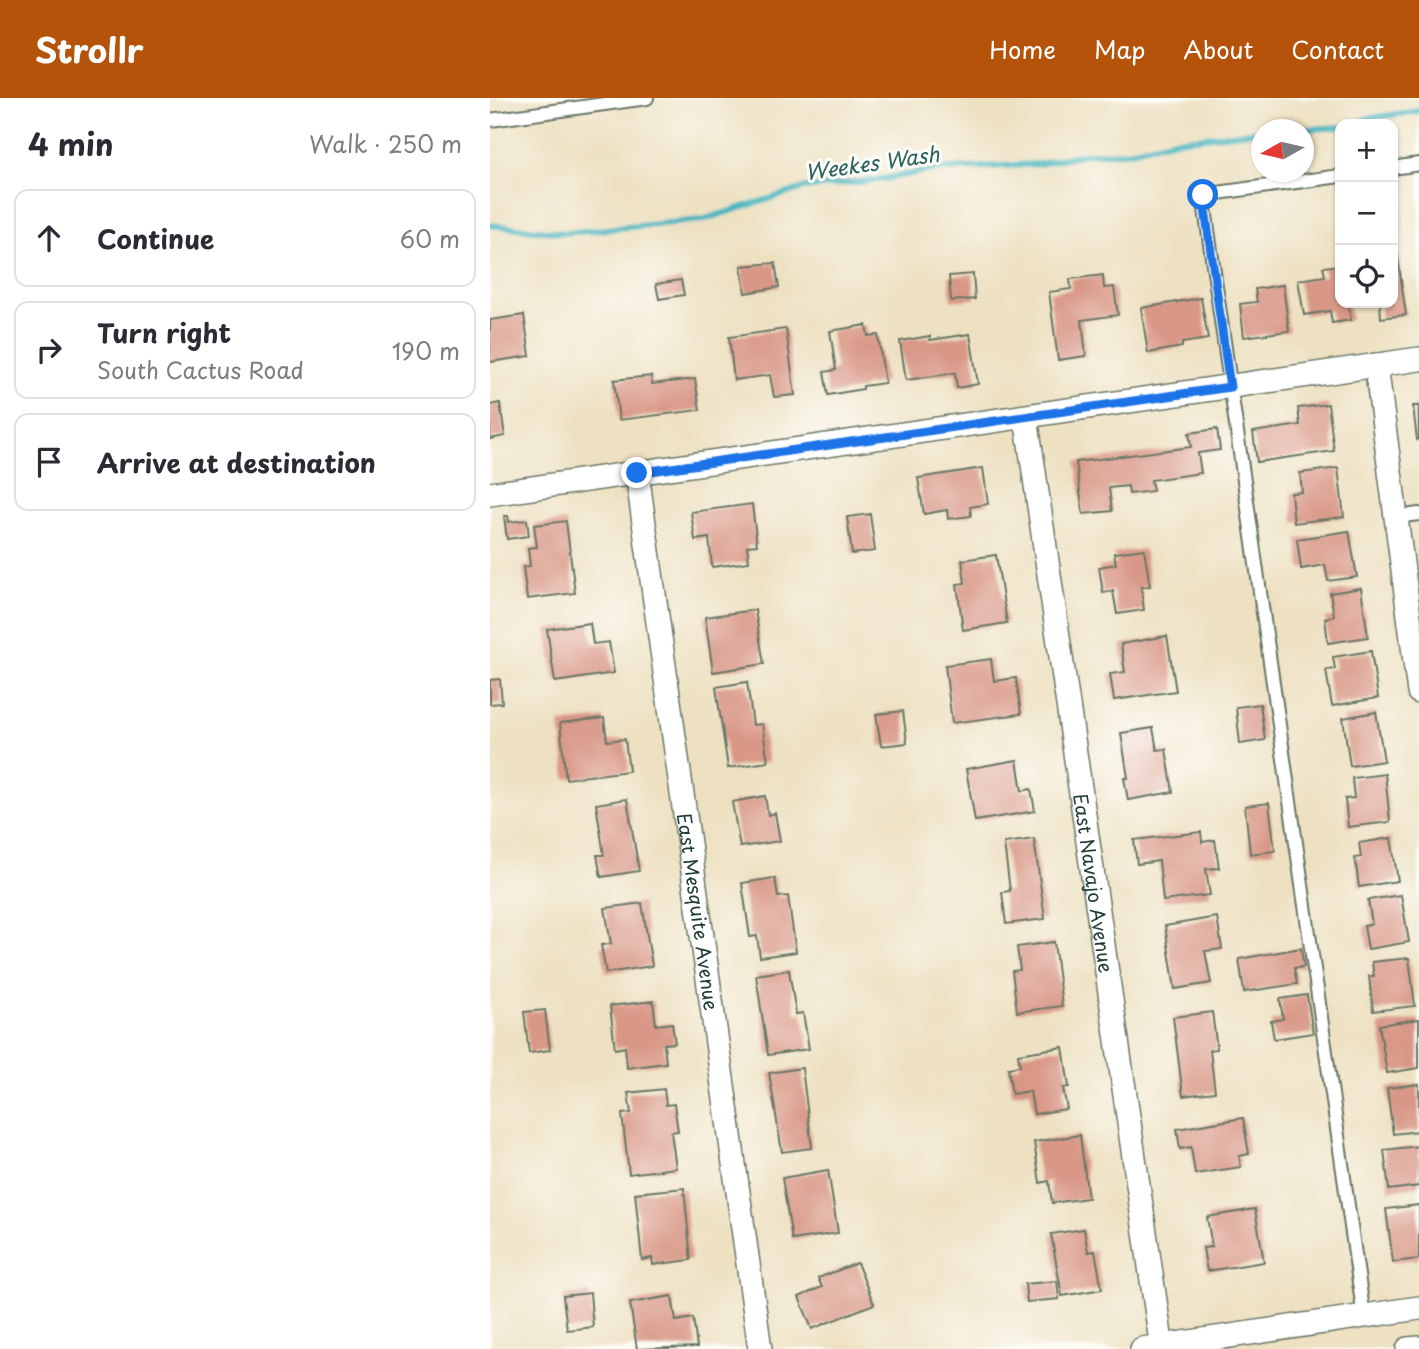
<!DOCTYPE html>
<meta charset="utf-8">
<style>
body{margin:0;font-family:"Playpen Sans",sans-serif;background:#f7f7f7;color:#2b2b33}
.controls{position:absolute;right:21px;top:21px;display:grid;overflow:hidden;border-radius:14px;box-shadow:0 2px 5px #0004}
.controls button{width:63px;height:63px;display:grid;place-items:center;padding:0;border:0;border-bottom:2px solid #e1e1e2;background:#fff;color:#2b2b33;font:35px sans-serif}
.compass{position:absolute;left:761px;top:21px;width:63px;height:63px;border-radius:50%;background:#fff;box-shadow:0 2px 5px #0004;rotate:262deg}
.stop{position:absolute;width:21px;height:21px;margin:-16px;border:5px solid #1a73e8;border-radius:50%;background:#fff}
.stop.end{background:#1a73e8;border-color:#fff;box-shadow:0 2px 7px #0008}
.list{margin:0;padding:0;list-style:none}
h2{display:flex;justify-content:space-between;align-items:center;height:91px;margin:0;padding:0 28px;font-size:30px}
h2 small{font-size:23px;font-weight:400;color:#7c7c81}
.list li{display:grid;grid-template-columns:46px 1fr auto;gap:21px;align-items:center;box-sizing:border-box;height:98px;margin:0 14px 14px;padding:0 14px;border:2px solid #e1e1e2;border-radius:14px}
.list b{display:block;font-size:26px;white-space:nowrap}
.list p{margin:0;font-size:23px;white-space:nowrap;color:#7c7c81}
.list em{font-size:23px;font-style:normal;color:#7c7c81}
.icon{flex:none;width:38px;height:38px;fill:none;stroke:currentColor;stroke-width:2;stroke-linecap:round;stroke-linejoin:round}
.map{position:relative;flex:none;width:929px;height:1251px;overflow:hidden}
header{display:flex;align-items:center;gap:42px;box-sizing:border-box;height:98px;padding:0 35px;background:#b45309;color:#fff}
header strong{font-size:33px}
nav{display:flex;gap:38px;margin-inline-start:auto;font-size:24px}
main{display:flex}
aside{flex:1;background:#fff}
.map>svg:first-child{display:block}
</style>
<header>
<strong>Strollr</strong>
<nav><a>Home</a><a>Map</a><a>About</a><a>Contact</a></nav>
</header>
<main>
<aside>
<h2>4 min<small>Walk · 250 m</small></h2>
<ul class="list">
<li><svg class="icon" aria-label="ahead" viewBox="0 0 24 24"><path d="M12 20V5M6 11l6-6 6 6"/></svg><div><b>Continue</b></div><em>60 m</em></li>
<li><svg class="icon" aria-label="right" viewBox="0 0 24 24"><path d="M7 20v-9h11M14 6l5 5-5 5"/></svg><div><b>Turn right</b><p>South Cactus Road</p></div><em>190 m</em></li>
<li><svg class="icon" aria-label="arrive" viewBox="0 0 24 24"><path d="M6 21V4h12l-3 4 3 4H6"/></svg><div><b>Arrive at destination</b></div></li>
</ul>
</aside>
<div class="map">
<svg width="929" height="1251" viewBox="0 0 929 1251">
<rect width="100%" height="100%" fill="#fdfcf7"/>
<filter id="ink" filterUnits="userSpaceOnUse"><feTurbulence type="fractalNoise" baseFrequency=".0143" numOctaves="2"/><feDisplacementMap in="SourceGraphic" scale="14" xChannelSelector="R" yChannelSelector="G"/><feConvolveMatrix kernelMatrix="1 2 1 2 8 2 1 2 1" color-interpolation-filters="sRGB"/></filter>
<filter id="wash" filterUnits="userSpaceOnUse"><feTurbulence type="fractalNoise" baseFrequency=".00686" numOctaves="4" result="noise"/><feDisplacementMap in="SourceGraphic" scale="28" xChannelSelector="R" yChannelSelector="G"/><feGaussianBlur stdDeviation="1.57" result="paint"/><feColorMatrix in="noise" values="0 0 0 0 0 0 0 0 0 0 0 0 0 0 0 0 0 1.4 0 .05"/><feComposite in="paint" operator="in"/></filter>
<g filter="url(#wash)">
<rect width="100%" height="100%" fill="#eee1c2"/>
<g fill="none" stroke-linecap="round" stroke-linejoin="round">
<path stroke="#46b5c0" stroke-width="6" d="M862,26l17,-6 50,-7
M805,32l45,-3
M0,127l74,8 138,-13 102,-32 73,-8 56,-10 106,-6 44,-10 43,-2 48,-12 88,-9"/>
</g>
<g id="blocks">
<path fill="#d99887" d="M903,146h3l10,71 -25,3 -1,-15h13z
M285,165l4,24 -34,6 -4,-27z
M850,167v38h8l3,17 -19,3 -2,-12 -26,4 -6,-35 27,-4 -2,-9z
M483,176l2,25 -24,2 -2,-25z
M613,177l1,13 10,-1 4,28 -36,5 4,36 -28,4 -9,-68 22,-3 -1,-10z
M191,182l3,15 -25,4 -3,-15z
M793,187l6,46 -45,6 -4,-33 17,-2 -2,-13z
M711,200l7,41 -26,4v4l-34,6 -7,-45z
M34,217l6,41 -40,6v-42z
M376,227l2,11 10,-1 7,48 -22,3v3l-35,6 -4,-23 12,-2 -6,-39z
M296,231l9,66 -21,2 -4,-22 -36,5 -5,-43z
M480,236l8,50 -21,4 -2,-15 -49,7 -6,-39 30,-5v4z
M161,278l1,8 43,-5 5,31 -81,10 -5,-40z
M10,305l5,33 -15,3v-34z
M838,306l6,47 -77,11 -4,-30 47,-7 -2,-17z
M923,308h6v33l-2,1z
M727,331l3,21 -22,3 3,20 -50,7 2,11 -24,3 -1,-8 -19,2 3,23 -29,3 -7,-52 115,-15 -2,-14z
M493,370l5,36 -18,3 1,9 -23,3 -1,-9 -23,4 -6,-36z
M848,370l6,49 -50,6 -3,-30 11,-1 -2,-19z
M262,406l5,41 -10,1 2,16 -37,5 -3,-29 -14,2 -4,-28z
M380,416l5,37 -23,3 -5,-37z
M14,418h4l1,6 18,-2 2,16 -22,3z
M76,423l9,72 -48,6 -4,-32 7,-1 -2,-18 9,-1 -3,-22z
M859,433l8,46 -29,4 -3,-16 -24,4 -4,-30z
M654,451l6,37 -9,1 3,23 -27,4 -4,-23 -10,2 -4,-26 17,-3 -2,-11z
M506,457l11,68 -44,7 -6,-46 8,-1 -3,-23z
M871,490l7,49 -40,6 -3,-25 9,-2 -4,-23z
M265,512l9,54 -51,8 -8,-55z
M100,525l3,21 16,-2 5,31 -59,9 -8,-53z
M677,538l9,55 -62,9 -4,-26 15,-2 -4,-28z
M881,553l7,47 -46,8 -6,-36 9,-1 -2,-12z
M501,561l3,22 22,-3 5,36 -69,9 -7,-58z
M10,581l2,24 -12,1v-24z
M257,584l6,43 9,-1 6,38 -40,6 -12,-81z
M770,606l5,36 -25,4 -4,-37z
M413,613l4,32 -26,3 -5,-32z
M886,614l8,49 -34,5 -7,-48z
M114,620l3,23 18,-2 4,32 -63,8 -6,-56z
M663,630l4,22 9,-1 7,43 -45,8 -4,-22h4l-7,-45z
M527,662l5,31 9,-2 4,22 -60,10 -9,-52z
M895,676l5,48 -42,5 -3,-28 9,-1 -2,-20z
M275,698l3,19 7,-2 5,28 -40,6 -8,-45z
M137,701l12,72 -38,6 -4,-22h7l-8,-51z
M779,705l6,48 -25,3 -5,-48z
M711,734l1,10 13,-2 4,28 -13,1 4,26 -47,6 -4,-40 -22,3 -3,-24z
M901,740l7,43 -39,6 -4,-29 6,-1 -2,-14z
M544,741l11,80 -39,5 -4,-32 8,-1 -6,-48z
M285,780l3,19 10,-1 8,56 -36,5 -3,-21 -7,1 -8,-54z
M911,797l8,47 -41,7 -4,-23 8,-2 -4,-24z
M152,805l10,63 -46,7 -5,-28 10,-1 -6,-36z
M727,819l5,32 -17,2 6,32 -36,6 -10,-63z
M564,844l8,64 -45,6 -5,-41 8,-1 -3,-23z
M811,850l3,19 -10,1 3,16 -53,8 -5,-33z
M919,860l6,48 -42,5 -4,-35h5l-2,-14z
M299,872l7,44 7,-1 6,36 -41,6 -12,-80z
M817,897l6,38 -39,6 -3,-18 12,-2 -3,-20z
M163,903l3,24 16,-2 3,20 -11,1 2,19 -39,5 -2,-21 -10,2 -5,-43z
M55,912l5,40 -21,3 -5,-41z
M722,914l5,37 -7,1 5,42 -32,4 -10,-79z
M929,921v49l-32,5 -8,-48z
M573,949l6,40 -6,1 4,21 -33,5 -4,-23 -18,3 -4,-26 12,-2 -2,-12z
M312,970l10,80 -30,4 -13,-79z
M929,986v47l-26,3 -6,-46z
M174,991l2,16 8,-1 4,27 -7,1 5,36 -47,6 -7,-60 9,-1 -3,-20z
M753,1020l6,36 -10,2 2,11 -46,7 -4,-27 -11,2 -3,-20z
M590,1037l8,63 -36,5 -3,-22 -9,2 -6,-41z
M929,1048v40l-30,4 -5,-40z
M338,1072l10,63 -46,7 -10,-62z
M194,1090l7,72 -38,5 -1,-7 -10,2 -7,-67z
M929,1107v54l-26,3 -7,-53z
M765,1111l9,53 -57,9 -4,-23 9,-1 -5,-30z
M594,1131l4,23 7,-1 7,38 -40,7 -11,-62z
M367,1165l17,41 -62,25 -13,-32 23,-10 -4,-9z
M567,1183l2,18 -32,3 -2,-18z
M100,1195l3,34 -26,3 -4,-34z
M182,1198l4,25 17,-3 4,29 -60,2 -7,-46z"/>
</g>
</g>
<g filter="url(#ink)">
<use href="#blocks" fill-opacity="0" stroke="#677666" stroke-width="2"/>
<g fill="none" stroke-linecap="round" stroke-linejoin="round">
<g stroke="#677666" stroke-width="16">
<path id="lane" d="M0,22l157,-22
M903,70l26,-4
M850,78l-137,19 161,1122
M906,419l23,-3"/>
</g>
<g stroke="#677666" stroke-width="26">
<g id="street">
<path d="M886,267l43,327"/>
<path id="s1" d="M536,319l136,932"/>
<path id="s2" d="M147,375l123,876"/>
<path d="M0,396l929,-135"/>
<path d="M652,1251l277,-41"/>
<path d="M918,1251l11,-1"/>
</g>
</g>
<use href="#lane" stroke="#fff" stroke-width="12"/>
<use href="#street" stroke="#fff" stroke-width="23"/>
</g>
</g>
<g fill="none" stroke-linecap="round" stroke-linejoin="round" filter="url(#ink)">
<path stroke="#1a73e8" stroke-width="9" d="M147,375l593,-86 -27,-192"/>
</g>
<g text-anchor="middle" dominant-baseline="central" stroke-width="6" stroke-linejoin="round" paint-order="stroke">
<g font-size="19" fill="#1f3d34" stroke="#fdfcf7">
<text stroke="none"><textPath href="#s1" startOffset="471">East Navajo Avenue</textPath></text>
<text stroke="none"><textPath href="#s2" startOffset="443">East Mesquite Avenue</textPath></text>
</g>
<g font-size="21" font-style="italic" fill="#2b615e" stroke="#fdfcf7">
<text transform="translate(382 64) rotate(-8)">Weekes Wash</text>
</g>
</g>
</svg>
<div class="controls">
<button>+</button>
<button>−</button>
<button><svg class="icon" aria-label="locate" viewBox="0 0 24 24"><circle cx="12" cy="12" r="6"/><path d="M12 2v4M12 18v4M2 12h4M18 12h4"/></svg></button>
</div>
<svg class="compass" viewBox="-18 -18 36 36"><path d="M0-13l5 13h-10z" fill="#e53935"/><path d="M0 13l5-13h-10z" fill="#7c7c81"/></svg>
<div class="stop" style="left:713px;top:97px"></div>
<div class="stop end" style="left:147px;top:375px"></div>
</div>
</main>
